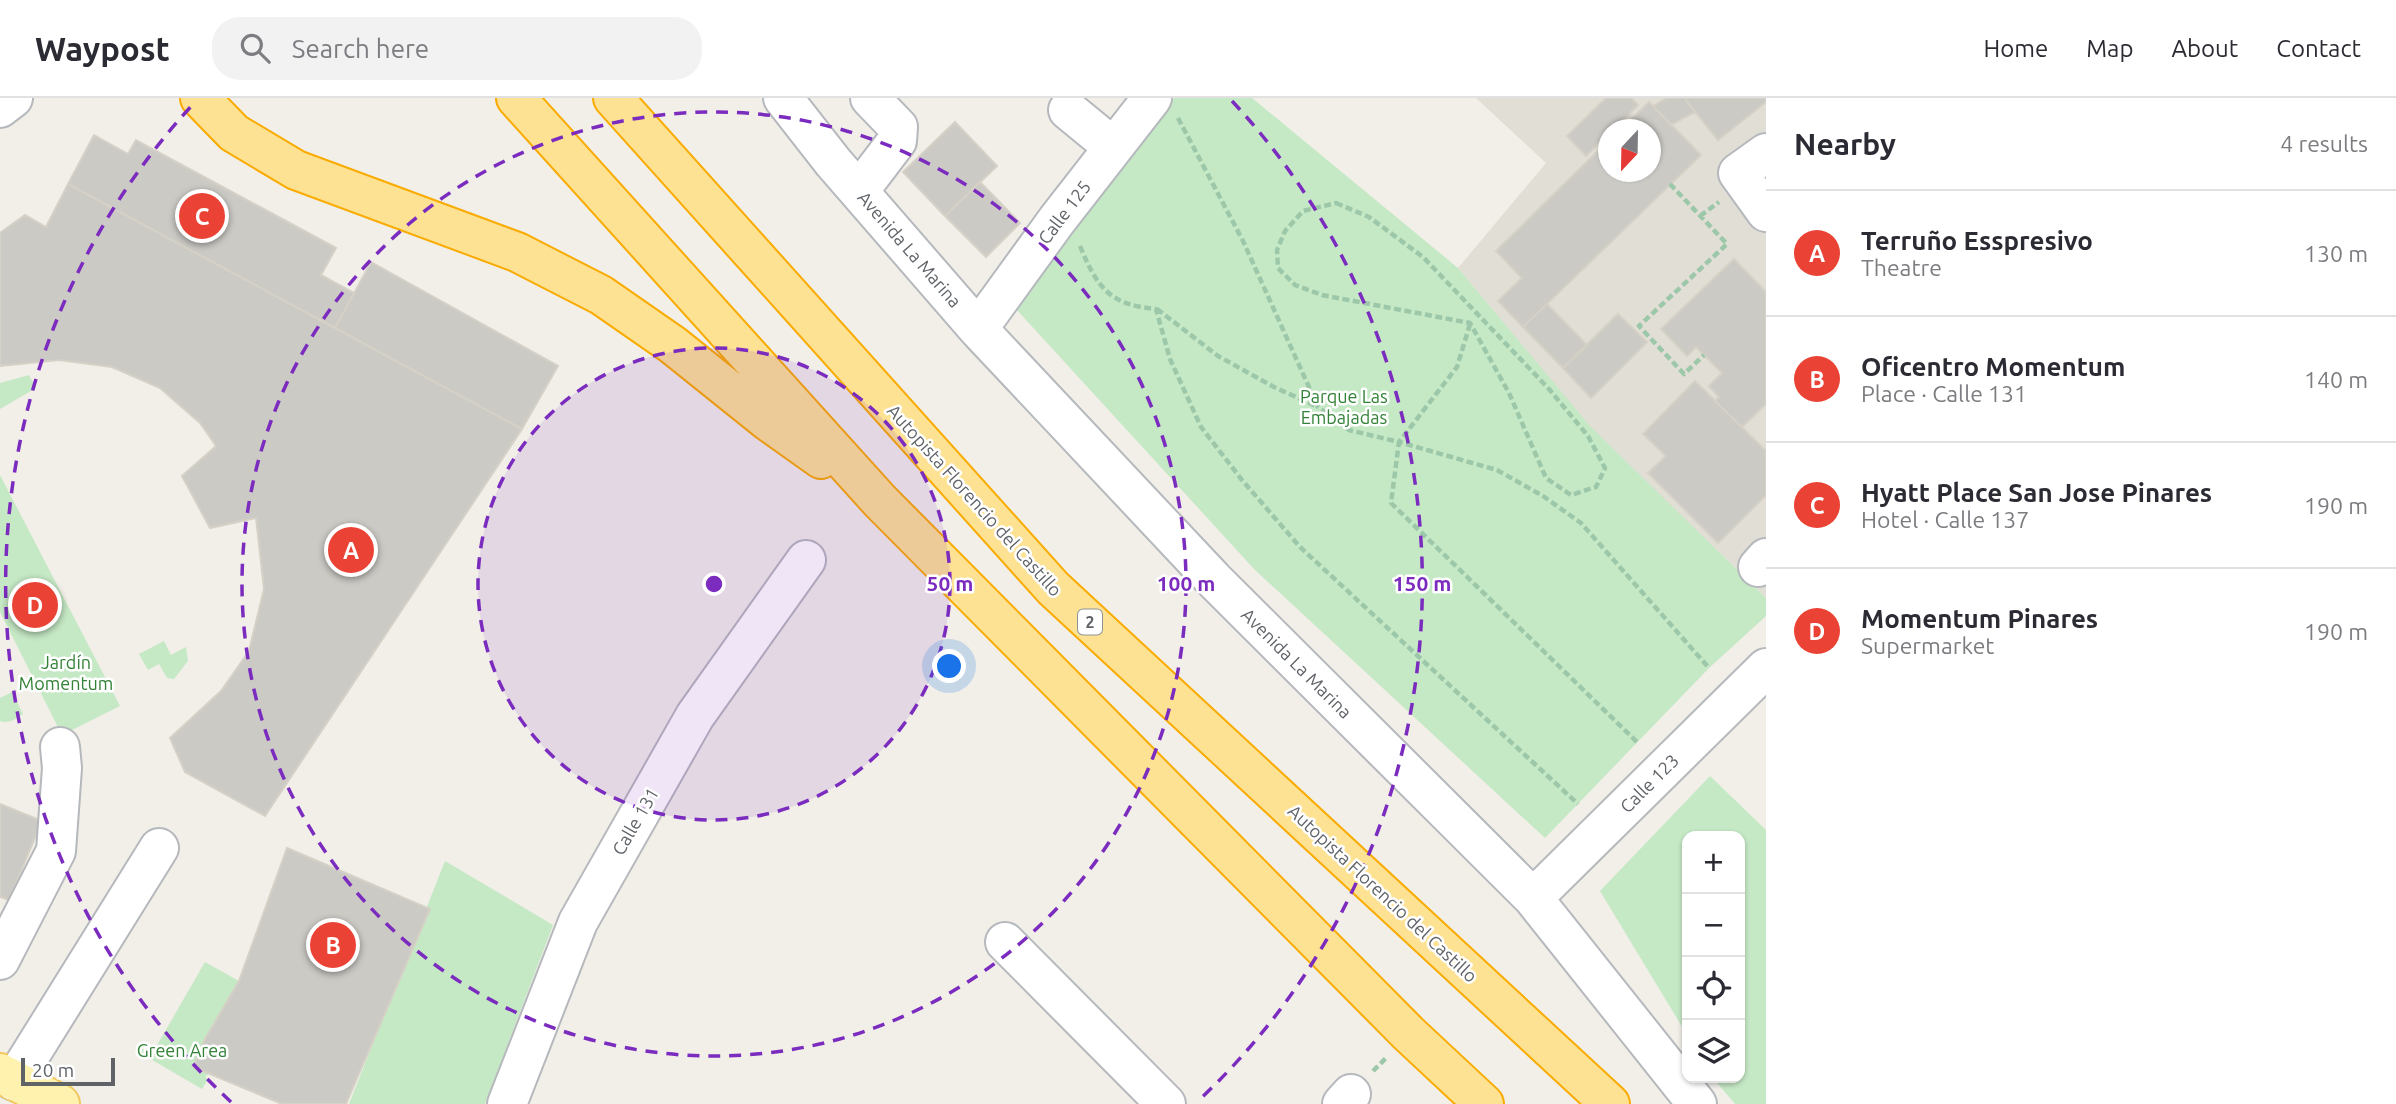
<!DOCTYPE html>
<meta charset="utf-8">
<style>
body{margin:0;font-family:Ubuntu,sans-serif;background:#f2f2f3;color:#2b2b33}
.controls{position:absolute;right:21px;bottom:21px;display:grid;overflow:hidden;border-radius:14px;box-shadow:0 2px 5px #0004}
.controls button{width:63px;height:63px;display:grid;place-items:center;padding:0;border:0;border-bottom:2px solid #e1e1e2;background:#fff;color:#2b2b33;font:35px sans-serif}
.compass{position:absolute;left:1598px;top:21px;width:63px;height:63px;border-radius:50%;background:#fff;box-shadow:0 2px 5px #0004;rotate:202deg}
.scale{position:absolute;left:21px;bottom:18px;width:94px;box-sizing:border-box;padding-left:7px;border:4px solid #5f6368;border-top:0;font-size:19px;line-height:24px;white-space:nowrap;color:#5f6368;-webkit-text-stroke:5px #fff;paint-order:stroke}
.you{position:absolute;left:950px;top:569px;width:24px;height:24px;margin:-18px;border:5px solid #fff;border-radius:50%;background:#1a73e8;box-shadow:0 0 0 10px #1a73e833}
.badge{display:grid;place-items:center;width:46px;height:46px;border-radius:50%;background:#ea4335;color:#fff;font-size:23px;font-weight:700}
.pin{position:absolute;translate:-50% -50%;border:4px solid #fff;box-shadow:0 2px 7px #0006}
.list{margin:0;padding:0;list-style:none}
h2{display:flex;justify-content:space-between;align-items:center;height:91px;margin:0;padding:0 28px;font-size:30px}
h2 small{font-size:23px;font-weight:400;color:#7c7c81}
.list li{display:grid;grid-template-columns:46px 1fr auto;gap:21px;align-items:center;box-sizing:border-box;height:126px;padding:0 28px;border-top:2px solid #e1e1e2}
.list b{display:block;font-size:26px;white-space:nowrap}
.list p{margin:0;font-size:23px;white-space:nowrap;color:#7c7c81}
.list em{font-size:23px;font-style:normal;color:#7c7c81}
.icon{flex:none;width:38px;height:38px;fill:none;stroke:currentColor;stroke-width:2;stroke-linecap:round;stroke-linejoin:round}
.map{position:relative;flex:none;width:1766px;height:1006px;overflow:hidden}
header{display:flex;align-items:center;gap:42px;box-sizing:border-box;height:98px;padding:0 35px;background:#fff;border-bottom:2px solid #e1e1e2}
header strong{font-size:33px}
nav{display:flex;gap:38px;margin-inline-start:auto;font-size:24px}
.search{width:490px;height:63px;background:#f2f2f3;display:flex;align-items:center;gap:18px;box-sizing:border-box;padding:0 24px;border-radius:28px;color:#7c7c81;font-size:26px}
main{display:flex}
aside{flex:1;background:#fff}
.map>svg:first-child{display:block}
</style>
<header>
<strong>Waypost</strong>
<div class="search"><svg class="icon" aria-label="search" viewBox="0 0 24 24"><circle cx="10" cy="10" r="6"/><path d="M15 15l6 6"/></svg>Search here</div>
<nav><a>Home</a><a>Map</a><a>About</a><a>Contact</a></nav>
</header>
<main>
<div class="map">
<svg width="1766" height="1006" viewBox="0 0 1766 1006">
<rect width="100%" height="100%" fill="#f1efe8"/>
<path fill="#e1ded6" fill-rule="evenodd" d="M1476,0h290v500l-177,-172 -131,-158 88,-105zM1608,32h42v42h-42z"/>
<path fill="#c5e8c5" d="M1174,0h78l206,170 132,158 176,172v18l-57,52 -164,170 -290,-268 -239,-261z
M29,277l7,13 -36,21v-26z
M0,377l120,231 -58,29 -62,-123z
M164,543l7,14 15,-8 2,14 -14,18 -7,-1 -8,-14 -11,6 -9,-16z
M12,594l11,22c-8,5 -13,10 -23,7v-23z
M1710,678l56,54v274h-31l-22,-26h27v-242h-53v199l-87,-144z
M445,763l108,64 -68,179h-136z
M205,864l34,19 -34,58 7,32 -7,6 3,2 -6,10 -67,-39 2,-4 15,8z"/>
<path fill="#cccac5" stroke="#d6d1c6" stroke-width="2" d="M1606,0h25l7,7 -25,25h-5v4l-22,22 -19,-20z
M1667,0h17l11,14 -24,13 -18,-19z
M1684,0h82v4l-48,38z
M1649,4l52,53 -178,172 -25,-26 24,-23 -26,-27 112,-110v31h42v-42h-29z
M955,24l42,44 -52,50 -42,-44z
M94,37l34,19 8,-14 200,108 -15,27 33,18 -19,35 -267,-144z
M980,84l40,41 -34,34 -41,-41z
M68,86l454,245 -257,387 -80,-44 -15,-34 51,-47 28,-40 15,-62 -8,-71 -46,10 -28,-52 34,-30 -16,-23 -40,-35 -48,-21 -53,-7 -59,6v-133l25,-18 21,12z
M1734,161l32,33v112l-24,23 -27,-26 4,-4 -10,-11 13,-13 -26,-26 -9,9 -26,-27z
M371,164l187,104 -36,63 -187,-101z
M1547,206l40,41 -24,23 -40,-41z
M1618,216l29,28 -56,56 -28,-30z
M1695,283l71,70v44l-48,48 -70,-70 18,-17 -23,-22z
M0,706l42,17 -33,79 -9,-3z
M287,750l143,61 -84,195h-64l-89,-37 12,-28 34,-58z"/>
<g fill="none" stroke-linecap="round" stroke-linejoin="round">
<g stroke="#b5b8bc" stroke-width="42">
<path id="minor" d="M783,0l50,64 145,167 235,250 320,319 164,206
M0,10l13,-10
M1068,12l45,37
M1766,55l-28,20 28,39
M859,93l38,-50 1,-14 -28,-29
M978,231l79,-109 95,-122
M1758,469l8,-9
M1533,800l233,-230
M1005,844l161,162
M0,862l56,-109 6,-83 -2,-21
M14,983l145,-233
M507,1006l71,-182 117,-206 111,-156
M1342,1006l9,-10"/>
</g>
<g stroke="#f2c960" stroke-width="42">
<path id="major" d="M0,975l60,31"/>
</g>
<g stroke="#f9ab00" stroke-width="42">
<path id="highway" d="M200,0l34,35 62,37 221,82 84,43 72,50 96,77 52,37
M516,0l364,403 529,533 75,70
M613,0l440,490 557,516"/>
</g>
<path stroke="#9cc7a9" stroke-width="4.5" stroke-dasharray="7 3.5" stroke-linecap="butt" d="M1178,20l65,123 75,166 31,23 50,12 -8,61 246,239
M1670,86l57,60 -88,82 45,48 20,-19
M1336,105l33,14 54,40 126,132 39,47 17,32 -9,19 -25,8 -25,-17 -37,-85 -39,-70 -148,-28 -27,-10 -17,-17 -1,-18 8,-19 18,-20z
M1700,118l19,-14
M1080,148c17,41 29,59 76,63l14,50 31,68 41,53 58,67 278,257
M1157,211l61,47 56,31 44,20
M1470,226l-13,43 -58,75 98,28 46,26 38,27 128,145
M1373,973l14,-14"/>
<use href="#minor" stroke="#fff" stroke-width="38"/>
<use href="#major" stroke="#fff2af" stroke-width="38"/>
<use href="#highway" stroke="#fde293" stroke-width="38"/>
</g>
<circle cx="714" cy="486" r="236" fill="#7b2cbf" fill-opacity=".12"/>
<g fill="none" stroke="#7b2cbf" stroke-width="3.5" stroke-dasharray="12 9">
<circle cx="714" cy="486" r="236"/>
<circle cx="714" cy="486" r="472"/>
<path d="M231 1004A708 708 0 0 1 196 3M1232 3A708 708 0 0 1 1197 1004"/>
</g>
<g text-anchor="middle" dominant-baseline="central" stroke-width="5" stroke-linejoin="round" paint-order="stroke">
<rect fill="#fff" stroke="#8f9295" stroke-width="2" x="1078" y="511.5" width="24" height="25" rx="5"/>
<g font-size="16" font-weight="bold" fill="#5f6368">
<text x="1090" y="524">2</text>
</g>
<g font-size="18" fill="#5f6368" stroke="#fff">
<text transform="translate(1064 114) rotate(-53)">Calle 125</text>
<text transform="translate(910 151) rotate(49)">Avenida La Marina</text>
<text transform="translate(975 402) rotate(48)">Autopista Florencio del Castillo</text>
<text transform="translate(1297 565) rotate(45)">Avenida La Marina</text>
<text transform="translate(1649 685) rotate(-45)">Calle 123</text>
<text transform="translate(635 723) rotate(-60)">Calle 131</text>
<text transform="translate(1383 795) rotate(43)">Autopista Florencio del Castillo</text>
</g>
<g font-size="18" fill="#348238" stroke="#fff">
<text x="1344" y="298">Parque Las<tspan x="1344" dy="21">Embajadas</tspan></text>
<text x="66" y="564">Jardín<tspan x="66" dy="21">Momentum</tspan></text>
<text x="182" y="952">Green Area</text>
</g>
</g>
<circle cx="714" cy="486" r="10" fill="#7b2cbf" stroke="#fff" stroke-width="3.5"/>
<g font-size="21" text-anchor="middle" font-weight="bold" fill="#7b2cbf" stroke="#fff" stroke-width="5" stroke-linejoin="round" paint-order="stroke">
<text x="950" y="493">50 m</text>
<text x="1186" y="493">100 m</text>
<text x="1422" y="493">150 m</text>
</g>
</svg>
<div class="controls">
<button>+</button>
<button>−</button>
<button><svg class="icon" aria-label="locate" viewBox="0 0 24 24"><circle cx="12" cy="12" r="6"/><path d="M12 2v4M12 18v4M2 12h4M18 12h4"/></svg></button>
<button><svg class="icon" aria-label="layers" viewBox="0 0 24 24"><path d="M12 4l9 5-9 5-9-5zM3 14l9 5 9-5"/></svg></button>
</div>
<svg class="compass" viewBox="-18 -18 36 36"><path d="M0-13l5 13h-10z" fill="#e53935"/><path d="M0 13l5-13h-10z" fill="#7c7c81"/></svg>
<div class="scale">20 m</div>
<div class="you"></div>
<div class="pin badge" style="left:351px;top:452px">A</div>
<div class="pin badge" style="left:333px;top:847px">B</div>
<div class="pin badge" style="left:202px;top:118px">C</div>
<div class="pin badge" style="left:35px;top:507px">D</div>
</div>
<aside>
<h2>Nearby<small>4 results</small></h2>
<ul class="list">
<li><span class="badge">A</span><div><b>Terruño Esspresivo</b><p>Theatre</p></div><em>130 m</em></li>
<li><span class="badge">B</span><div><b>Oficentro Momentum</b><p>Place · Calle 131</p></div><em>140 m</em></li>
<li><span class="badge">C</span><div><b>Hyatt Place San Jose Pinares</b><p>Hotel · Calle 137</p></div><em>190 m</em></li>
<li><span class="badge">D</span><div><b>Momentum Pinares</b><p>Supermarket</p></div><em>190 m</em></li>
</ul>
</aside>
</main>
